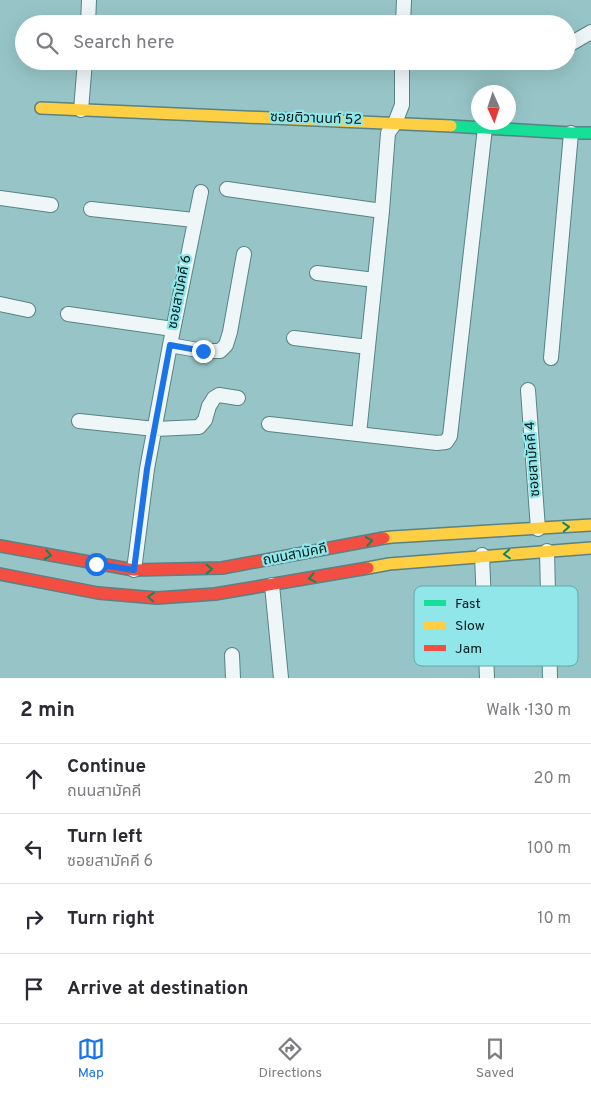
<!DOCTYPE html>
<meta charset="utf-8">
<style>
body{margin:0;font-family:Overpass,"Noto Sans Thai",sans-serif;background:#f2f2f3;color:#2b2b33}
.compass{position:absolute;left:471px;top:85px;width:45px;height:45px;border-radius:50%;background:#fff;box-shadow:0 5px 20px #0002;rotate:177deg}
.stop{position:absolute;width:15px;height:15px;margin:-11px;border:4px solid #1a73e8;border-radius:50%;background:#fff}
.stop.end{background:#1a73e8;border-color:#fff;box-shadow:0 1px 5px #0008}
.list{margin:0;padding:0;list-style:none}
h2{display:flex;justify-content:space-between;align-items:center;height:65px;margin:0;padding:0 20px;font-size:21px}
h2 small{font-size:16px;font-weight:400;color:#7c7c81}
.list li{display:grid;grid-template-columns:32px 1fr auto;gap:15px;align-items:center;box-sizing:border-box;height:70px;padding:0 20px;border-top:1px solid #e1e1e2}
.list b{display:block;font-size:19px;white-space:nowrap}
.list p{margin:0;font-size:16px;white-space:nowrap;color:#7c7c81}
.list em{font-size:16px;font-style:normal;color:#7c7c81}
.icon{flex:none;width:28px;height:28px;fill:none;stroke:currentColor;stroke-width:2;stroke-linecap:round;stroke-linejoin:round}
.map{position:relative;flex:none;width:591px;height:678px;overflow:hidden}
.search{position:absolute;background:#fff;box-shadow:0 5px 20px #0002;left:15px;right:15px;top:15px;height:55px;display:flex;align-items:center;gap:12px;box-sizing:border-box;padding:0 18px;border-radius:28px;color:#7c7c81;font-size:19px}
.sheet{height:345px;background:#fff}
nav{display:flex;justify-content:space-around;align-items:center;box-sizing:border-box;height:70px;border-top:1px solid #e1e1e2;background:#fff;font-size:14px;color:#7c7c81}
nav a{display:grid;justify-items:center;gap:2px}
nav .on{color:#1a73e8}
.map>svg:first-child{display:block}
</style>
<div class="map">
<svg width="591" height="678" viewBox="0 0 591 678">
<rect width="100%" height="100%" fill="#97c5c7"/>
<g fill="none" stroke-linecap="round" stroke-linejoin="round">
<g stroke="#588283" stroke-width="16">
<path id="street" d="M88,23l19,1
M88,24l1,-24
M403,24l1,-24
M567,44l5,-1 19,-11
M81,110l4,-49
M227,189l155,22
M0,198l51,7
M91,209l103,11
M317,273l58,7
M0,304l28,6
M68,314l105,15
M294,338l74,9
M170,345l33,6h17l6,-6 4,-13 14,-78
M551,358l20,-225
M528,390l10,139
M79,421l76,8 44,-2 6,-7 4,-14 5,-8 5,-3 19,3
M269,424l168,19 9,-1 4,-6 35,-308
M359,434l23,-223 6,-78 7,-10 7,-18v-44
M547,551l3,127
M482,555l5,123
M134,570l13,-101 23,-124 31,-153
M272,585l9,93
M232,655l1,23"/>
</g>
<g stroke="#588283" stroke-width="14">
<path id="fast" d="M451,126l120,7h20"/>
</g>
<g stroke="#588283" stroke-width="14">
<path id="slow" d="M41,108l410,18
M384,538l8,-1 199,-12
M368,568l21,-4 202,-16"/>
</g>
<g stroke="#588283" stroke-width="14">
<path id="jam" d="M0,546l134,24 88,-2 162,-30
M0,574l98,19 59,5 58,-4 153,-26"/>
</g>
<use href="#street" stroke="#eff6f7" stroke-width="14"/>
<use href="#fast" stroke="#16e098" stroke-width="11"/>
<use href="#slow" stroke="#ffcf43" stroke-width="11"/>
<use href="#jam" stroke="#f24e42" stroke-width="11"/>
</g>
<defs><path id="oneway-chevron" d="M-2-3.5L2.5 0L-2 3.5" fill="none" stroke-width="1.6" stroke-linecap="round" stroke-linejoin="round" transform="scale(1.25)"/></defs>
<g stroke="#0c8760">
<use href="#oneway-chevron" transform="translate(566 527) rotate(-4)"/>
<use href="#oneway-chevron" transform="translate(369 541) rotate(-10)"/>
<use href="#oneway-chevron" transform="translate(507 554) rotate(176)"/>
<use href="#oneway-chevron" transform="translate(48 555) rotate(11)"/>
<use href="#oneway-chevron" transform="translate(209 569) rotate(-1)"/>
<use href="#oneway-chevron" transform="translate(312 578) rotate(169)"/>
<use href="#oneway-chevron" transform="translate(151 597) rotate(-176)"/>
</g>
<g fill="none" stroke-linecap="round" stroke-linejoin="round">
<path stroke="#1a73e8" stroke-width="6" d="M96,564l38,6 13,-101 23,-124 33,6"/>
</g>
<g text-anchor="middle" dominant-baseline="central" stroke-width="4.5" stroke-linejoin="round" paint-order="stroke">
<g font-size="14" fill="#001a1b" stroke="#90e6e9">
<text transform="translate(316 119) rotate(2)">ซอยติวานนท์ 52</text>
<text transform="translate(180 292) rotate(-79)">ซอยสามัคคี 6</text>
<text transform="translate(533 459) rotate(-94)">ซอยสามัคคี 4</text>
<text transform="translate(295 555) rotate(-11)">ถนนสามัคคี</text>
</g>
</g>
<rect x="414" y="586" width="164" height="80" rx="8" fill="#90e6e9" stroke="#65a9ab" stroke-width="1"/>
<rect x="424" y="600" width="22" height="6" fill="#16e098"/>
<rect x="424" y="622" width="22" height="7" fill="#ffcf43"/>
<rect x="424" y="645" width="22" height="6" fill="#f24e42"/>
<g font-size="14" fill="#001a1b">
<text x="455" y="608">Fast</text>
<text x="455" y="630">Slow</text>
<text x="455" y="653">Jam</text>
</g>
</svg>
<svg class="compass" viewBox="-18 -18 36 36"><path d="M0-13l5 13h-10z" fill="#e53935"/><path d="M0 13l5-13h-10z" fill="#7c7c81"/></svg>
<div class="stop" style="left:96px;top:564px"></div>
<div class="stop end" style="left:203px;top:351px"></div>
<div class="search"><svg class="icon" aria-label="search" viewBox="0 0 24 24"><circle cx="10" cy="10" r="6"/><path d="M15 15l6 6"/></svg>Search here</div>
</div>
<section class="sheet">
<h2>2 min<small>Walk · 130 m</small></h2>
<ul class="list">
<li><svg class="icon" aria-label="ahead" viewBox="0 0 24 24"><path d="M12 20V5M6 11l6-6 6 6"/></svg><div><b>Continue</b><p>ถนนสามัคคี</p></div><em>20 m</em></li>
<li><svg class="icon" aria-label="left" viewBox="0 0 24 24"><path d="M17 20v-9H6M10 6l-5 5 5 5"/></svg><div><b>Turn left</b><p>ซอยสามัคคี 6</p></div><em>100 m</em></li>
<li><svg class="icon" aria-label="right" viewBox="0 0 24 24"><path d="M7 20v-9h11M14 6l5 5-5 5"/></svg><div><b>Turn right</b></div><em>10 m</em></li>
<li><svg class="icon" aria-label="arrive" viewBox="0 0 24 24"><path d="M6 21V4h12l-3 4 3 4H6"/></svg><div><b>Arrive at destination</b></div></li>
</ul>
</section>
<nav>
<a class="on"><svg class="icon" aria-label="map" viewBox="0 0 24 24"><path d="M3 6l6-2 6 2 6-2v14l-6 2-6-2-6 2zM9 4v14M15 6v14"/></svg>Map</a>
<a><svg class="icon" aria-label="directions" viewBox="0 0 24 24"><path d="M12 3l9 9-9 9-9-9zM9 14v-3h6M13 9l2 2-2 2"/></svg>Directions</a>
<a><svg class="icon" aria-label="saved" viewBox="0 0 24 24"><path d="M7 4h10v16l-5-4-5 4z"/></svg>Saved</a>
</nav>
